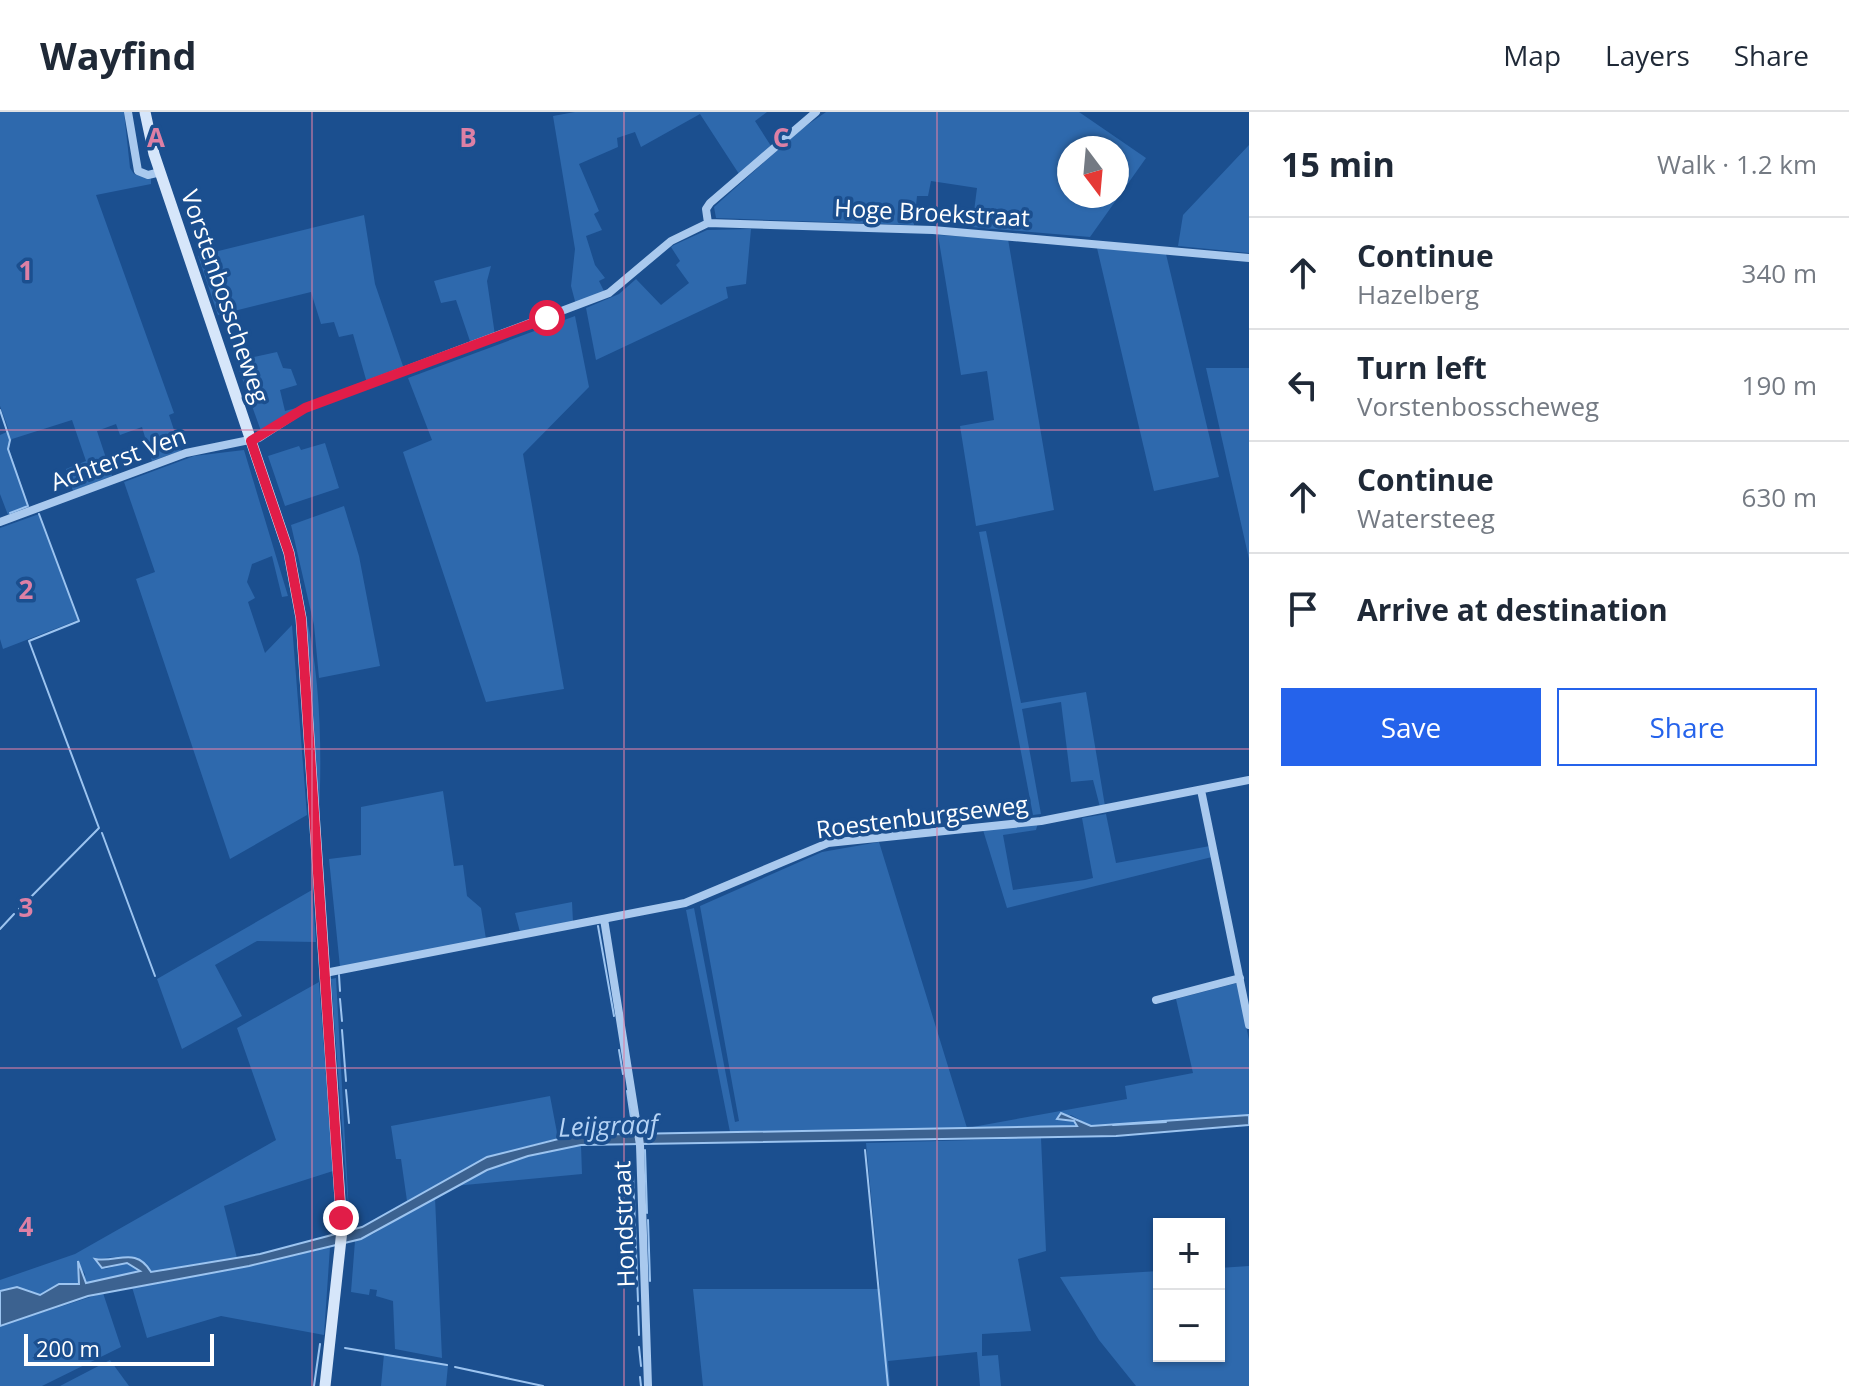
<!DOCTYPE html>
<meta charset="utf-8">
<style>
body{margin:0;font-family:"Open Sans",sans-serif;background:#f6f6f7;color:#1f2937}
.controls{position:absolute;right:24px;bottom:24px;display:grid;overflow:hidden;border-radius:0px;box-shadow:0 2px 6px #0004}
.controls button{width:72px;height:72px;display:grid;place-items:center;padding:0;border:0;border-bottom:2px solid #e0e1e3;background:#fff;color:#1f2937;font:40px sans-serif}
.compass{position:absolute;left:1057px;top:24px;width:72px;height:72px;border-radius:50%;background:#fff;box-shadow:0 2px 6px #0004;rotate:164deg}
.scale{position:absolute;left:24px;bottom:20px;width:190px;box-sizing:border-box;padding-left:8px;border:4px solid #fff;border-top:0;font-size:22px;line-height:28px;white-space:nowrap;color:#fff;-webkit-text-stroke:6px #1b4f8f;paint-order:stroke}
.stop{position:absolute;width:24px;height:24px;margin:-18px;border:6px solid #e11d48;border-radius:50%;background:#fff}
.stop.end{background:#e11d48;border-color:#fff;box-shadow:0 2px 8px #0008}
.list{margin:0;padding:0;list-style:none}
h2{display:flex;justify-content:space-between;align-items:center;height:104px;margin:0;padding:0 32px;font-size:34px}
h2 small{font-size:26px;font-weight:400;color:#747a83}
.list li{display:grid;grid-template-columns:52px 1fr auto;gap:24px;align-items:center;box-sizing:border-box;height:112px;padding:0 32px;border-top:2px solid #e0e1e3}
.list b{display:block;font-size:30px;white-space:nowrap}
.list p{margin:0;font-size:26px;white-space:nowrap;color:#747a83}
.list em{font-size:26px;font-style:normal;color:#747a83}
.actions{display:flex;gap:16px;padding:24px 32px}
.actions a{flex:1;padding:18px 0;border:2px solid #2563eb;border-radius:0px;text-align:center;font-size:28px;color:#2563eb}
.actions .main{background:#2563eb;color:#fff}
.icon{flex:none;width:44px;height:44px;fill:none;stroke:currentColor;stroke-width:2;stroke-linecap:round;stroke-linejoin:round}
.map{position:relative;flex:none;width:1249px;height:1274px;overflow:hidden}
header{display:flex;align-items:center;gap:48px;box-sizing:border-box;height:112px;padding:0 40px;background:#fff;border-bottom:2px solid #e0e1e3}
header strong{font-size:38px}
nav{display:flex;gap:44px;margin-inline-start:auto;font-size:28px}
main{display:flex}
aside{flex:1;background:#fff}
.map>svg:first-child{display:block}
</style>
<header>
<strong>Wayfind</strong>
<nav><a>Map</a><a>Layers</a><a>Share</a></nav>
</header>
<main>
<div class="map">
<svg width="1249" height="1274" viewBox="0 0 1249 1274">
<rect width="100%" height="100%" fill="#1b4f8f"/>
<path fill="#2e69ad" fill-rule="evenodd" d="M0,0h124l6,56 4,6 17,4v6l-55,11 78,218 -5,2 12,36 -29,10 -10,-34 -22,8 -4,-11 -19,7 15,45 -39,15 -7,-22 20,-8 -14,-41 -60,19 -4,7 21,61 -21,8 -8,-21v-59l9,-4 -9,-25z
M575,0h192l-12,9 16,25 -32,28 -39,-60 -59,33 -6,-15 -18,6 1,9 -39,17 20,47 -5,3 8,16 -16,6 9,29 10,13 -6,3 6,12 -29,12 -5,-19 4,-37 -22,-133z
M826,0h253l67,46 -56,79 -118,-10 5,-39 -46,-7 -3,15h-11l-3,29 -198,-7 -2,-11 86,-77zM1069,36h48v48h-48z
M1249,33v108l-71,-7 5,-31z
M364,103l11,69 29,85 -37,14 -14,-49 -14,3 -5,-15 -13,2 -10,-32 -93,23 -20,-59z
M751,117l-5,55 -20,3 2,11 -132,62 -10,-52 33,-14 17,-15 25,26 28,-22 -13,-18 4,-4 -9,-14 3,-2 33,-15z
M938,123l70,4 46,271 -78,16 -16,-100 34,-6 -7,-49 -26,4z
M1097,136l69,6 53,223 -65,14z
M491,154l-4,15 8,54 -24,9 -15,-44 -15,3 -7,-22z
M575,204l14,71 -66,67 41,235 -78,13 -83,-250 29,-12 -24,-62z
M277,240l6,16 8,1 6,16 -17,5 5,21 15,-4 -38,27 -26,-73z
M1206,256h43v191z
M325,331l14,45 -54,18 -17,-50 31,-10 2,4z
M244,338l44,146 -6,1 -10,-41 -20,8 -5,18 8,16 -7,4 17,51 27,-28 15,190 -77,44 -94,-280 19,-7 -31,-90 70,-26z
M344,394l15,50 21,110 -61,12 -5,-53 -23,-100z
M39,402l39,106 -75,29 -3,-10v-111z
M986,419l35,172 65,-11 19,114 -5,1 -7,-27 -22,2 -10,-80 -39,7 19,105 -8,1 -54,-283z
M305,499c16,66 17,140 14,207z
M443,679l11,75 9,-1 4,31 14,12 5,31 -146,28 -11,-108 32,-4v-48z
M1106,702l10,49 94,-17 2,11 -205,51 -24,-78 55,-7 -2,7 -33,5 10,55 72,-10 8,-2 -11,-60z
M879,730l88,286 160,-29 -2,-13 68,-13 -17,-74 61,-16 12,57v75l-158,11 -20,-11 -12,5 15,1 3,5 -347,6 -44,-222 8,-2 41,214 4,-1 -39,-215 122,-54z
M312,778l4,52 -59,-1 -42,24 27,51 -60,33 -25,-70z
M572,790l1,20 -53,10 -5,-19z
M336,866l14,253 -19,-252z
M319,870l14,189 -109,35 13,52 -87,14 -2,-5 -34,-10 -19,2 10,10 22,-6 13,8 -55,12v-9l-8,-12 2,22h-20l-19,11 -23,-8 -17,4v-11l75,-26 201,-114 -39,-112z
M550,984l8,42 -71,19 -80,44 -6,-42h-5l-5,-33z
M1041,1026l5,113 -28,8 13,72 -49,3v22l16,-1 3,31h-21l-3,-34 -89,9 2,25h-187l-10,-97h187l-14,-146z
M581,1033l1,29 -128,12 59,-26z
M435,1085l7,161 -47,-9 -2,-48 -17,-5 1,-6 -7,-1 -1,6 -18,-3 4,-51 18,-7z
M330,1135l-6,88 -103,-19 -74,22 -15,-51 117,-21z
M1249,1154v120h-113l-37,-46 -39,-63 99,-6v85h60v-88z
M103,1181l18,54 -79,39h-42v-60z
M384,1242l64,11 -2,21h-65z
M110,1248l19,26h-69z"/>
<path fill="#3c6290" stroke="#9cc4f0" stroke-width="2" d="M1061,1001l30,13 158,-11v10l-133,11 -535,9 -53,11 -41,14 -126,69 -112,27 -161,30 -88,30v-35l17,-4 23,8 19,-11h20l-1,-23 8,22 54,-12 -13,-8 -25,5 -7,-9c22,4 41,-13 56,13l109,-18 102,-27 125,-70 87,-22 503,-9 -3,-5 -17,-2z"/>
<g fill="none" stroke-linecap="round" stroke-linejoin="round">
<path stroke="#9cc4f0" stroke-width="2" d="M0,298l10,30 -2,9 20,57 -18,7
M102,721l53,143
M19,797l80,-81 -70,-187 50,-20 -40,-107
M598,814l16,90
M0,817l14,-15
M339,863l1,16
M340,887l2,22
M342,918l4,51
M619,938l4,24
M346,978l3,33
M627,979l5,33
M1113,1013l53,-3
M645,1038l2,63
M865,1038l23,236
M633,1063l5,126
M648,1108l2,61
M638,1194l1,29
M639,1235l2,19
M345,1236l102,17
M455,1255l88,19
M640,1265l1,9
M314,1274l6,-42"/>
<path stroke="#a9c9ee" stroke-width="8" d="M128,0l10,59 10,4 13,-3
M708,111l-2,-14 4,-6 106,-91
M0,410l186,-69 73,-15 46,-30 304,-115 62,-52 37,-18 225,7 316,28
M1201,678l48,235
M604,807l36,226 8,241
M325,861l360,-70 143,-60 213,-22 208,-41
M1156,888l84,-22"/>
<path stroke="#d6e6fa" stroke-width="11" d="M145,0l9,42 135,399 12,65 41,612 -17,156"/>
</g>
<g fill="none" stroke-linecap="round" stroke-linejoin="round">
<path stroke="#e11d48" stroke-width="10" d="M341,1106l-40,-600 -12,-65 -38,-112 54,-33 242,-90"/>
</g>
<path fill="none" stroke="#dd80a5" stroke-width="2" stroke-opacity="0.55" d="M312,0v1274M624,0v1274M937,0v1274M0,318h1249M0,637h1249M0,956h1249"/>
<g text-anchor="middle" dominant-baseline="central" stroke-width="7" stroke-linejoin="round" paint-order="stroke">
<g font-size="24" fill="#fff" stroke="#1b4f8f">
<text transform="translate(932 100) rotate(3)">Hoge Broekstraat</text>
<text transform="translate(226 184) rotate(71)">Vorstenbosscheweg</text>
<text transform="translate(118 346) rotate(-20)">Achterst Ven</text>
<text transform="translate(922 704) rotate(-7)">Roestenburgseweg</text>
<text transform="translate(623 1112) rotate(-92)">Hondstraat</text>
</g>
<g font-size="26" font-style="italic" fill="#b5d3f5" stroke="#1b4f8f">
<text transform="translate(608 1013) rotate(-2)">Leijgraaf</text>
</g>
</g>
<g font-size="26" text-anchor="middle" font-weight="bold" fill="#dd80a5" stroke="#1b4f8f" stroke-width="7" stroke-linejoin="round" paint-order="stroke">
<text x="156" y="35">A</text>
<text x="468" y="35">B</text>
<text x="781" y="35">C</text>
<text x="26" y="168">1</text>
<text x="26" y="487">2</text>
<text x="26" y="805">3</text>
<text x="26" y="1124">4</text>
</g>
</svg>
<div class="controls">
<button>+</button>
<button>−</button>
</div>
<svg class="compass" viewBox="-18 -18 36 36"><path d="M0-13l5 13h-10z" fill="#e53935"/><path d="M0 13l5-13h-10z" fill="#747a83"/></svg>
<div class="scale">200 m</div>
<div class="stop" style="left:547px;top:206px"></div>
<div class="stop end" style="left:341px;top:1106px"></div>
</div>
<aside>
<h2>15 min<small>Walk · 1.2 km</small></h2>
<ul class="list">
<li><svg class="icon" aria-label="ahead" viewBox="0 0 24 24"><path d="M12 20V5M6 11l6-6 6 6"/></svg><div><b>Continue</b><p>Hazelberg</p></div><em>340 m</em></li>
<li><svg class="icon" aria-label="left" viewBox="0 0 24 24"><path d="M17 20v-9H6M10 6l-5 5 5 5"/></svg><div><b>Turn left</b><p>Vorstenbosscheweg</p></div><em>190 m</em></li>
<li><svg class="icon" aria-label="ahead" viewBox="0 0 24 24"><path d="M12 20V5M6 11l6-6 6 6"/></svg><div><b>Continue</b><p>Watersteeg</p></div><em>630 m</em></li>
<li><svg class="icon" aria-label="arrive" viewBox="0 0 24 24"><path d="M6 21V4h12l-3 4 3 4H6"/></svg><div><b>Arrive at destination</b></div></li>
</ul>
<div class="actions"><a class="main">Save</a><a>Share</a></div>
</aside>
</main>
